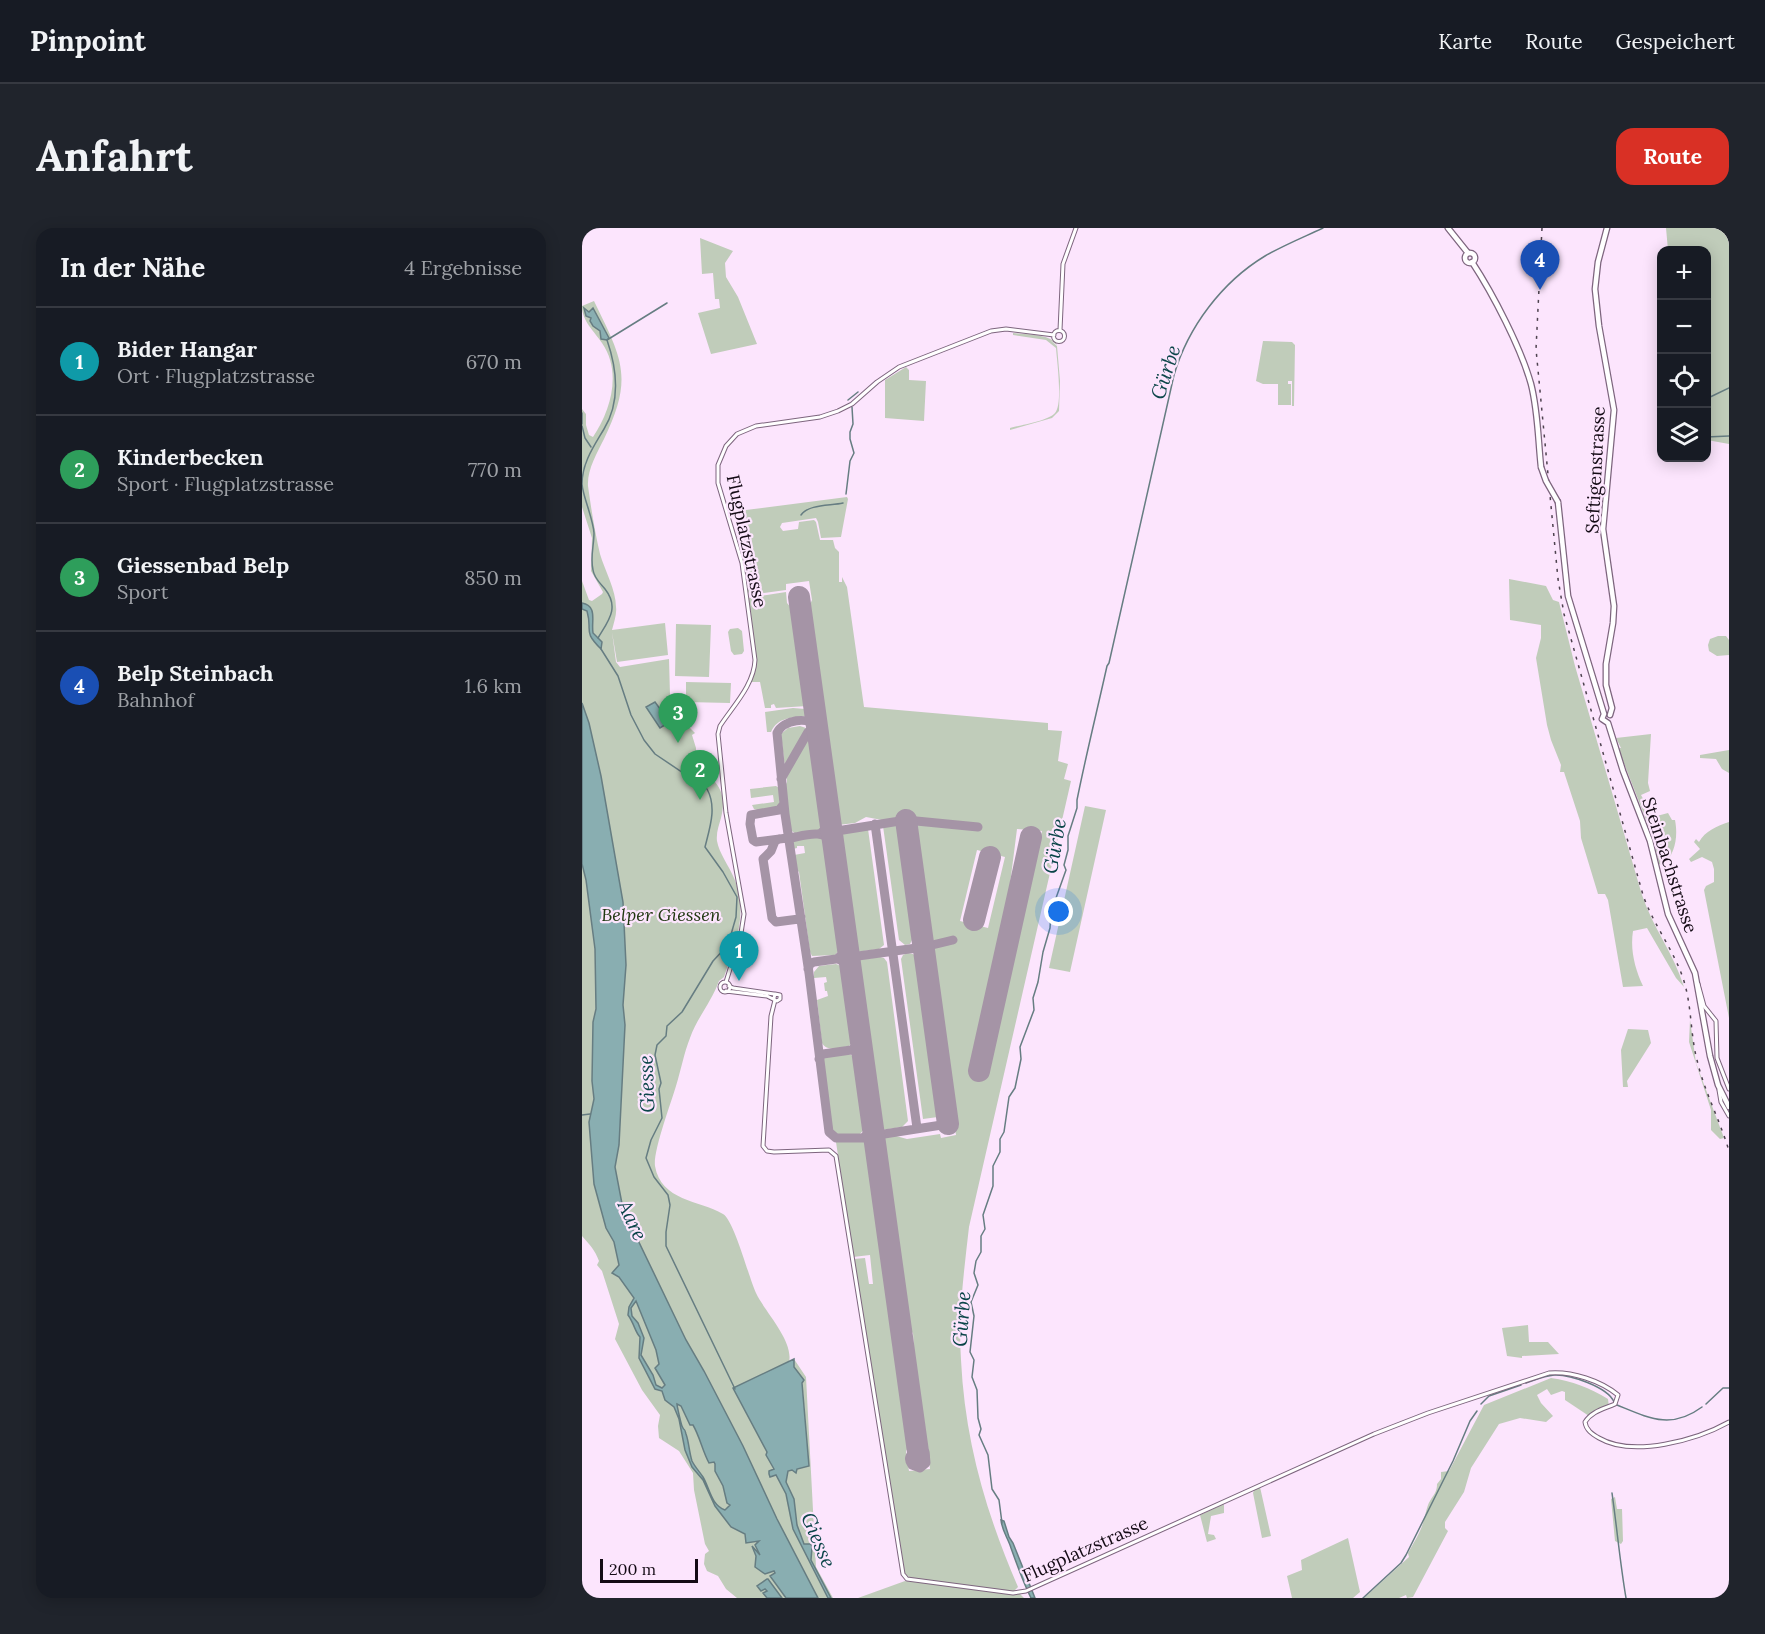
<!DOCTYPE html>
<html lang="de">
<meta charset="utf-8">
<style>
body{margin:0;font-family:Lora,serif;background:#20242c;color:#f1f3f6}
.controls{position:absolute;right:18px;top:18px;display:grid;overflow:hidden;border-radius:12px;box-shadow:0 3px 15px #0003}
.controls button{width:54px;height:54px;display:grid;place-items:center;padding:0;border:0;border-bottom:2px solid #363941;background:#171b24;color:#f1f3f6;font:30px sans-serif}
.scale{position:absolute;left:18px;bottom:15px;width:98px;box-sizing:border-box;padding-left:6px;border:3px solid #140b15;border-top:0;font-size:16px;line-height:21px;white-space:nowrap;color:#140b15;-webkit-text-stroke:4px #fce5fd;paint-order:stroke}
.you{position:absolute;left:477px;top:684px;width:21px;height:21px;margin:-15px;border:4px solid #fff;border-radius:50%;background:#1a73e8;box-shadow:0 0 0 9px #1a73e833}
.badge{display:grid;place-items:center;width:39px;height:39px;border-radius:50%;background:#d93025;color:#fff;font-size:20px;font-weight:700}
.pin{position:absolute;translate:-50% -50px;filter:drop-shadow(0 2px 3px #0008)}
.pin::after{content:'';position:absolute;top:32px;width:21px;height:18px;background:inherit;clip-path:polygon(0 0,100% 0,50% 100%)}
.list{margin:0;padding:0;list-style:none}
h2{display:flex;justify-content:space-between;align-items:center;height:78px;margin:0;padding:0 24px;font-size:26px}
h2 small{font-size:20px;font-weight:400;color:#9ea1a6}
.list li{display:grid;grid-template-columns:39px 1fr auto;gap:18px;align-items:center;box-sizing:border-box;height:108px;padding:0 24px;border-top:2px solid #363941}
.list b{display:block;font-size:22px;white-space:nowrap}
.list p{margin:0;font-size:20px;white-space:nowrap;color:#9ea1a6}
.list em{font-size:20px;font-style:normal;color:#9ea1a6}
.icon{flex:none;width:33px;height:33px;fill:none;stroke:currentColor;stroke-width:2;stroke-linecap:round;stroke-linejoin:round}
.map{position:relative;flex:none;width:1147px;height:1370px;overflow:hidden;border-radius:18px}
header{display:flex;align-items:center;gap:36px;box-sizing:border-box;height:84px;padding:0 30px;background:#171b24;border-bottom:2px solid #363941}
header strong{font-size:28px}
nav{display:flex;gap:33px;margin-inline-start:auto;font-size:21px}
.intro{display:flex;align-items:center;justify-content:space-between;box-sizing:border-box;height:144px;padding:0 36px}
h1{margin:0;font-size:42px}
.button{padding:15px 27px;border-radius:18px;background:#d93025;color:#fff;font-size:21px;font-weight:700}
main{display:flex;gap:36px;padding:0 36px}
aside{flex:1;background:#171b24;border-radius:18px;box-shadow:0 3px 15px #0003}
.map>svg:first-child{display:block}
</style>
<header>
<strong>Pinpoint</strong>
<nav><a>Karte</a><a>Route</a><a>Gespeichert</a></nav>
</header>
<div class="intro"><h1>Anfahrt</h1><a class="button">Route</a></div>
<main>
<aside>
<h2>In der Nähe<small>4 Ergebnisse</small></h2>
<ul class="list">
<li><span class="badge" style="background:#0f9aa8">1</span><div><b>Bider Hangar</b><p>Ort · Flugplatzstrasse</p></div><em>670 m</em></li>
<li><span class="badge" style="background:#2e9e5b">2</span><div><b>Kinderbecken</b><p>Sport · Flugplatzstrasse</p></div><em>770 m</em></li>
<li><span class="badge" style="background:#2e9e5b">3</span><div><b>Giessenbad Belp</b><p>Sport</p></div><em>850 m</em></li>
<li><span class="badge" style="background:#1a4fb4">4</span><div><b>Belp Steinbach</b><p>Bahnhof</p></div><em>1.6 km</em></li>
</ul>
</aside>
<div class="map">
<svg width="1147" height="1370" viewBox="0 0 1147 1370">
<rect width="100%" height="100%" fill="#fce5fd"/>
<path fill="#c0ccba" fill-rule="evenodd" d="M1084,0h63v216l-22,-4 -1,-190h-38z
M118,10l33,13 -8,12 1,14 12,20 19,47 -46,10 -13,-41 22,-5 -1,-9h-4l-2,-26 -11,1z
M12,73c28,58 40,76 10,138 -7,14 -17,31 -16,47 3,22 7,47 12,68 5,17 16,36 16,53 1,7 -2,15 -4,23l53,-7 3,32 -51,7 -5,-30 4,30 4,5 49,-8 1,36 7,13 2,-1 12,15 -4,3 8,8 -3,2 4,13v16c20,17 32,26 25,54 -2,7 -5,15 -4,23 2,12 12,25 17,37 15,35 1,66 -10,99l-5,4c-7,20 -22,37 -29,57 -6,15 -9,32 -14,48 -5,17 -23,65 -21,80 6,35 44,34 68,48 11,6 26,64 33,79 9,19 38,48 33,69l-52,25c18,31 32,63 49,94l2,-10 4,-1 4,3v-4l13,-4 -7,-86 -8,-12v-8l12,18 10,190 17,31h-96l-11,-9 -8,-13 -11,-5 -3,-7 1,-10 4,-3 -4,-7 -11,-54 -1,-17 -14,-22 -20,-13 -1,-12 2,-11 -18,-25 -27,-51 4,-15 -17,-53 -5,-6 2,-4c-4,-11 -9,-16 -17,-25v-655l7,19 3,1 10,-7 1,-2 -12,-21 1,-33 -10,-31v-98l4,5v11l3,10 4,2c18,-27 29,-65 9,-94 -8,-12 -20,-22 -20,-37z
M431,105c15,2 38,1 44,12l-7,-5 7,6 3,35 -1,30 -7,7 -42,12v-2c11,-3 38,-7 45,-15 8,-8 2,-52 1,-65l-10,-8 -33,-5z
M681,113l29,1 3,3 -1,61h-2v-25h-4v3h3v21h-13v-21h-15l-7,-3z
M324,139l3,3v10l17,1 -2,40 -39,-3v-38z
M265,269l1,2 -7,38 -20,1 -3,-16 -2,-4 -34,5 -2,4 3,4 15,-2 1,-7 15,-2 2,2 4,18h13l2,8 4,4v30h3v-5l5,10 17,120 184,16v7l14,1 -4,30 10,3 -4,15 7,2 -102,446c-5,44 -11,89 -8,133 4,81 25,153 57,227l-5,5 -103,-14 -5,-4 -51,-315 11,-1 4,26h4l-3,-29 -17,2 -17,-115 28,-2 4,5 24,181 1,24h3l13,96 -3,5 3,20 21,-2 -2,-22 -4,-5 -14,-95h4l-1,-14 -5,-4 -26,-193h14l11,3 33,-5 1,4 15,-3 -43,-312 65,6 1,-4 -74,-9 -23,4 -16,-3 -11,6 -17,2 -16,-115 2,-2 -2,-1 -14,-98 4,-9 -3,-19 -23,3v6l-30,4 -3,-2 -6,1 -7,-46 -4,-18 6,-2 -1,-12 5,-5zM435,601l25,2 -56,248 -14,-4 32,-144zM395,622l28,7 -17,71 -28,-7z
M927,351l37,7 7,14 6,2 16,64 67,229c11,33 32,59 42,92l-8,-9 -29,-50 -14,3c-3,19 2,38 10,55l-20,1 -15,-87 -3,-6h-7l-17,-56 -1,-17 -16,-49h-4l1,-7 -10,-25 -4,-15 -11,-67 5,-20v-13l-31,-5z
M204,364l1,11 6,7 14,96 -31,2 -2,-4 -3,1v3h-6l-5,-26h-9l5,-16v-9l-8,-59z
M94,396l35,1 -2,52 -34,-1z
M156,400l4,3 2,20 -2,3 -8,1 -3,-4 -3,-19 2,-3z
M1136,408h8l3,4v15l-12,1 -8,-5 -1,-6 2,-6z
M104,454l45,1 -1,20 -44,-1z
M211,480l12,1 2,4 -2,3c-14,2 -27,1 -34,16h-4l-2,-20z
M218,498l6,2v5l-21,35 -4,-34 7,-6z
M228,506l13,93 -5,4 -22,3 -7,-5 -5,-41 3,-6 -1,-8z
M1069,506l-3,49 2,8 -9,4 12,22 15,-4 4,7h3c3,15 1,35 -13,45l-3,-1 -5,-24 -36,-92h3l-5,-10z
M1147,522v23l-7,-4 -6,-10 -16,-1v-3z
M194,558l3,2 1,18 -19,5 -7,-2 -2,-4 22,-3 -1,-7 -22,3 -1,-9z
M503,578l21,4 -36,162 -21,-4z
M1147,594v196l-25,-128 2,-4 8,-4v-13l-2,-7 -10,-5 -11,5 -2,-3 11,-10 -6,-7 2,-3 3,3c6,-11 18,-16 30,-20z
M316,595l16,113 -4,8 -5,1 -6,-5 -16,-114z
M286,601l16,116 -5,4 -23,3 -17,-120z
M237,608l4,2 2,4 15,107 -5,6 -23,1 -2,-4 -11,-80 -3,-3 -2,-14 11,-2 -1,-7h-7v2l-4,1 -1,-6 4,-4z
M326,725l5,1 4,4 21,159 -15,2 -22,-160 2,-4z
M298,729l4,1 3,4 21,159 -6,6 -21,3 -24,-170z
M254,736l5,2 2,4 10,71 -4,5c-9,2 -22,6 -27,-3l-5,-43 11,-4 -1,-5h-2l-1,-8 3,-1 -1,-5 -12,1v-6l5,-6z
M1108,792l6,43 28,75 -4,1 -9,-9v-20l-22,-68z
M1046,801l20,1 3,13 -24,38 1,6h-5l-2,-37z
M267,826l4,2 3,6 9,66 -5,6 -22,2 -7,-4 -10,-69 5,-6z
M946,1097l1,17h19l11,12 -37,2v2l-15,-2 -5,-28z
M969,1150c21,3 39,10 57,21l1,8 -20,9 -24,-16v-8l-3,-1 -11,4 -4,-6 -10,6 4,8 12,13 -7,6 -26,-4 -21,6 -28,44 -7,24 -19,30v6l3,3 -35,66 -6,1 -1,-3 -7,3h-35l45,-41 -1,-4c5,-9 12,-20 15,-30 2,-6 4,-18 7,-22 4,-7 7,-9 7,-17l4,-5v-7l8,-1 35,-66z
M678,1259l11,49 -9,2 -9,-45 1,-3z
M1033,1269l2,12h5l1,32 -2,3 -6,-3 -4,-42z
M642,1276v9l-13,3 -3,18 6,1 2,4 -9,3 -7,-27z
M766,1310l12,54 -7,6h-61l-5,-22 15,-6 -1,-10z
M323,1353l115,13 4,4h-166z"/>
<path fill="#89aeb1" stroke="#667d82" stroke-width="1.5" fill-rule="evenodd" d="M2,80l5,4 4,-4 16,30 -2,2 -6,-1 -1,-8 -7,-5 -3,-5 1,-3 -5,-2z
M0,375c16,3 9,18 11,30l9,9 -1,7c-19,-19 -8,-17 -14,-38l-5,-2z
M73,474l13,18v3l-8,5 -14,-21z
M0,475l7,20 12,53 22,126 3,63 -3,40 2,20 -6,120 -4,22 8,42 63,131 18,31 39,75 34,73 41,79h-32l-16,-22 5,-3 -1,-2 -9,3 -10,-7 1,-11 -4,-10 8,9 -5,-10 4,-4 -13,2 -1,-9 -14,-7 -16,-21 -12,-26 -11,-13 -7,-17 -6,-31 -5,-12 -9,-7 -3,-9 -7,-2 -16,-31 1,-21c-5,-5 -6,-14 -12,-22l1,-8 5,-9 -15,-21 -7,-4 7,-8 -5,-23 -8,-14 -12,-44 -5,-62 5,-23 -2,-18 1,-59 3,-13 -1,-60 -9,-69 -4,-16zM54,1073l20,49 3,14 -4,4 10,17 -3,3 -6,-3 -3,-10 -12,-20 3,-17 -6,-15 -6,-7 -1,-8zM95,1176l4,2 9,19h3c7,12 9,25 16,38l5,-1 1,2v7l8,15 4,17 3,2 -5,5c-14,-5 -15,-21 -22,-33 -4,-6 -8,-10 -11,-16 -3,-9 -3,-19 -6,-27 -2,-8 -1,-1 -4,-8 -1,-2 -5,-20 -5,-22z
M212,1131v8l10,13 -2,3 7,83 -12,3 -1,4 -4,-3 -4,1 -2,11 8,17 3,26 7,19h7l1,3 -1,13 20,38h-3l-35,-69 -7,-35 -10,-19 -6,2 -1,-3v-3l5,-2 -8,-14 1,-3 -34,-64z
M419,1292l3,1 5,16 4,6 22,55h-4c-8,-16 -14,-33 -20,-50 -3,-10 -9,-17 -10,-28z
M185,1351h1l14,19h-15l-4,-5 4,-2 -2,-2 -4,2 -4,-5z"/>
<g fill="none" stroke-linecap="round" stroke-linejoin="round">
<path stroke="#667d82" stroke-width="1.5" d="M1124,171l23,-11
M266,172l10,-8
M0,185v11
M0,198l3,12 6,9
M1124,209l23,-1
M264,266l4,-33 4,-8 -4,-14v-7l3,-8 -1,-17
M219,287c8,-11 29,-9 42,-12
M16,410c10,-17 22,-30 7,-49 -5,-6 -11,-11 -12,-19 -3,-12 1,-25 1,-37 -1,-15 -11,-36 -12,-49 0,-21 12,-38 22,-55 17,-28 13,-60 3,-89l60,-37
M19,421l17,27 13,39 13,25 11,14 52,35c10,18 3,38 -2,58l18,25 14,25 -1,20 -8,28 -15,16 -31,51 -15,14 -1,10 -9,9 -2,10 6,28 -2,6 3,29 -11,22 -5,18 8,19 14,18 2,10 -4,27v14l69,143
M0,887l8,-1
M944,1155c9,-3 18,-7 28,-8 15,-1 54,12 60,27
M899,1176l8,-8 32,-11
M1124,1176l17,-16h6
M1035,1177c32,13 54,25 85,2
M1030,1265c5,35 8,70 14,105
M420,1295l-3,-23 -7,-11 -4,-34 -9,-20 2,-6 -3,-11 -1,-28 -5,-13 2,-17 -4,-8 4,-36 -3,-14 7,-17 -4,-12 2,-12 5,-9v-16l4,-7 -2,-14 10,-29v-20l7,-14v-13l4,-7 5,-35 6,-9 6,-29 -1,-12 14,-37 -1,-12 5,-16 5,-30 7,-24 1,-16 15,-42 -2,-5 4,-15v-14l9,-28v-8c9,-45 20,-89 30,-134l2,-3 65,-288c14,-48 48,-93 91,-119 19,-11 39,-19 58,-28
M781,1370l38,-35 5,-8 47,-94 17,-40 7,-10"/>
<path stroke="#a594a6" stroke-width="9" d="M225,493l6,-5 1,-7
M235,500c-8,-13 -34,-8 -40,5l8,81 24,159 20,159 7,6h33l4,4 3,9
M199,551l27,-47
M201,577l-4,5 -28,5 -1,9 3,16 3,2 39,-5
M293,596l42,304
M239,605l7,-6 2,-9
M236,606l88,-14 72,7
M209,610c15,-3 35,-10 42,7
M197,611l-4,2 -4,10 -8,8 9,59 4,4 23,-3 2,-2
M256,730l7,-6 2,-9
M256,731l8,4 5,8
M226,741l2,-5 4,-2 110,-15 29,-7
M269,822l7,-4 2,-9
M237,831l4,-5 28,-4 7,2 5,7
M282,909l7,-5v-8
M283,909l83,-13
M334,1211l9,13 1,11 -6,5 -8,-3c-6,-8 0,-11 5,-18"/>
<path stroke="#a594a6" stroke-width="22" d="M217,369l120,862
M324,592l42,304
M392,692l16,-63
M397,843l52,-234"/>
<g stroke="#7d657e" stroke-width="5">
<path id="minor" d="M478,102l3,-66 13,-36
M471.5 108a5.5 5.5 0 1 1 11 0a5.5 5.5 0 1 1-11 0Z
M144,754l15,-49 3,-19 -18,-101 -8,-79 2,-8c13,-20 34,-41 35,-66l-13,-97 -24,-80v-18l8,-19 11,-12 19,-8 64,-9 18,-6 14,-7 25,-22 22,-15 92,-36 15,-2 48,6
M138 759a5 5 0 1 1 10 0a5 5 0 1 1-10 0Z
M1116,756l6,22 12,15 1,37 12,31
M147,758l4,2 41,6
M144,763l41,5 10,5 3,-2v-4l-5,-1 -1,4
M193,772l-4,16 -8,130 4,5 7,1 55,-2 7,6 67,418 4,5 106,14 13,-2 348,-157 54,-21 121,-40c23,-2 52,8 69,22l-3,9c-11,5 -23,7 -30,18 1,8 7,12 14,16 34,20 98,2 130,-16
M1137,862l2,12 8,14"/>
</g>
<g stroke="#7d657e" stroke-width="7">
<path id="major" d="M866,0l20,25
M1025,0l-9,34 -3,27 4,37 15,84 -11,119 11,77 -1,17 -7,41v21l6,23 -2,7
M883 30a5 5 0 1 1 10 0a5 5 0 1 1-10 0Z
M890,34c21,32 49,86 59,122 7,27 7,55 10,83
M976,274l10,94 36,118 -2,5 6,4 15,48 27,70 18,73 27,59 15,83 8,29 11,22"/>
</g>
<use href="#minor" stroke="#fff" stroke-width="3"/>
<use href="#major" stroke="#fff" stroke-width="4.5"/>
<path stroke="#4e424f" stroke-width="1.5" stroke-dasharray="3 6" stroke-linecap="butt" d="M960,0l-6,121 22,230 6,35 79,281c10,29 30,54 40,83 9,27 7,55 14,82 7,31 23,60 32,91"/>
<g stroke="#7d657e" stroke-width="7" stroke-linecap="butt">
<path id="major-bridge" d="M959,239l5,14 12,21"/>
</g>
<use href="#major-bridge" stroke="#fff" stroke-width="4.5"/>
</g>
<g text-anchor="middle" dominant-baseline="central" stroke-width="4.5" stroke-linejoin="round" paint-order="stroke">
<g font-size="18" fill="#140b15" stroke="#fce5fd">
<text transform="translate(1013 242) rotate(-87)">Seftigenstrasse</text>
<text transform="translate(165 313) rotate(78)">Flugplatzstrasse</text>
<text transform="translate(1088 637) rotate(72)">Steinbachstrasse</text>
<text transform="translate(503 1321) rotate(-24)">Flugplatzstrasse</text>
</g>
<g font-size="18" font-style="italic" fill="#203811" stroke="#fce5fd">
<text x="79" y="686">Belper Giessen</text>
</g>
<g font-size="20" font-style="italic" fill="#0b4549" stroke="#fce5fd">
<text transform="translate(583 144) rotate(-72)">Gürbe</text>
<text transform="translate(472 618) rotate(-80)">Gürbe</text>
<text transform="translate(64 856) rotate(-92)">Giesse</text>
<text transform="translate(51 992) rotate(65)">Aare</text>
<text transform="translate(379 1091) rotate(-86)">Gürbe</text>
<text transform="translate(237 1312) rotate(67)">Giesse</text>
</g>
</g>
</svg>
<div class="controls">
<button>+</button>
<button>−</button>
<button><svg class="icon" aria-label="locate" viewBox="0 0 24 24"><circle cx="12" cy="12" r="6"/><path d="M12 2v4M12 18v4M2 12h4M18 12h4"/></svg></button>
<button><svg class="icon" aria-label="layers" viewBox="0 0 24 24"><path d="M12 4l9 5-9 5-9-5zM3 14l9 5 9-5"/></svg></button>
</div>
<div class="scale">200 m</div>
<div class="you"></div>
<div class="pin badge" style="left:157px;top:753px;background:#0f9aa8">1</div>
<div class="pin badge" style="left:118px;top:572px;background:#2e9e5b">2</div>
<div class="pin badge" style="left:96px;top:515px;background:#2e9e5b">3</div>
<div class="pin badge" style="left:958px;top:62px;background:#1a4fb4">4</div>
</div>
</main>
